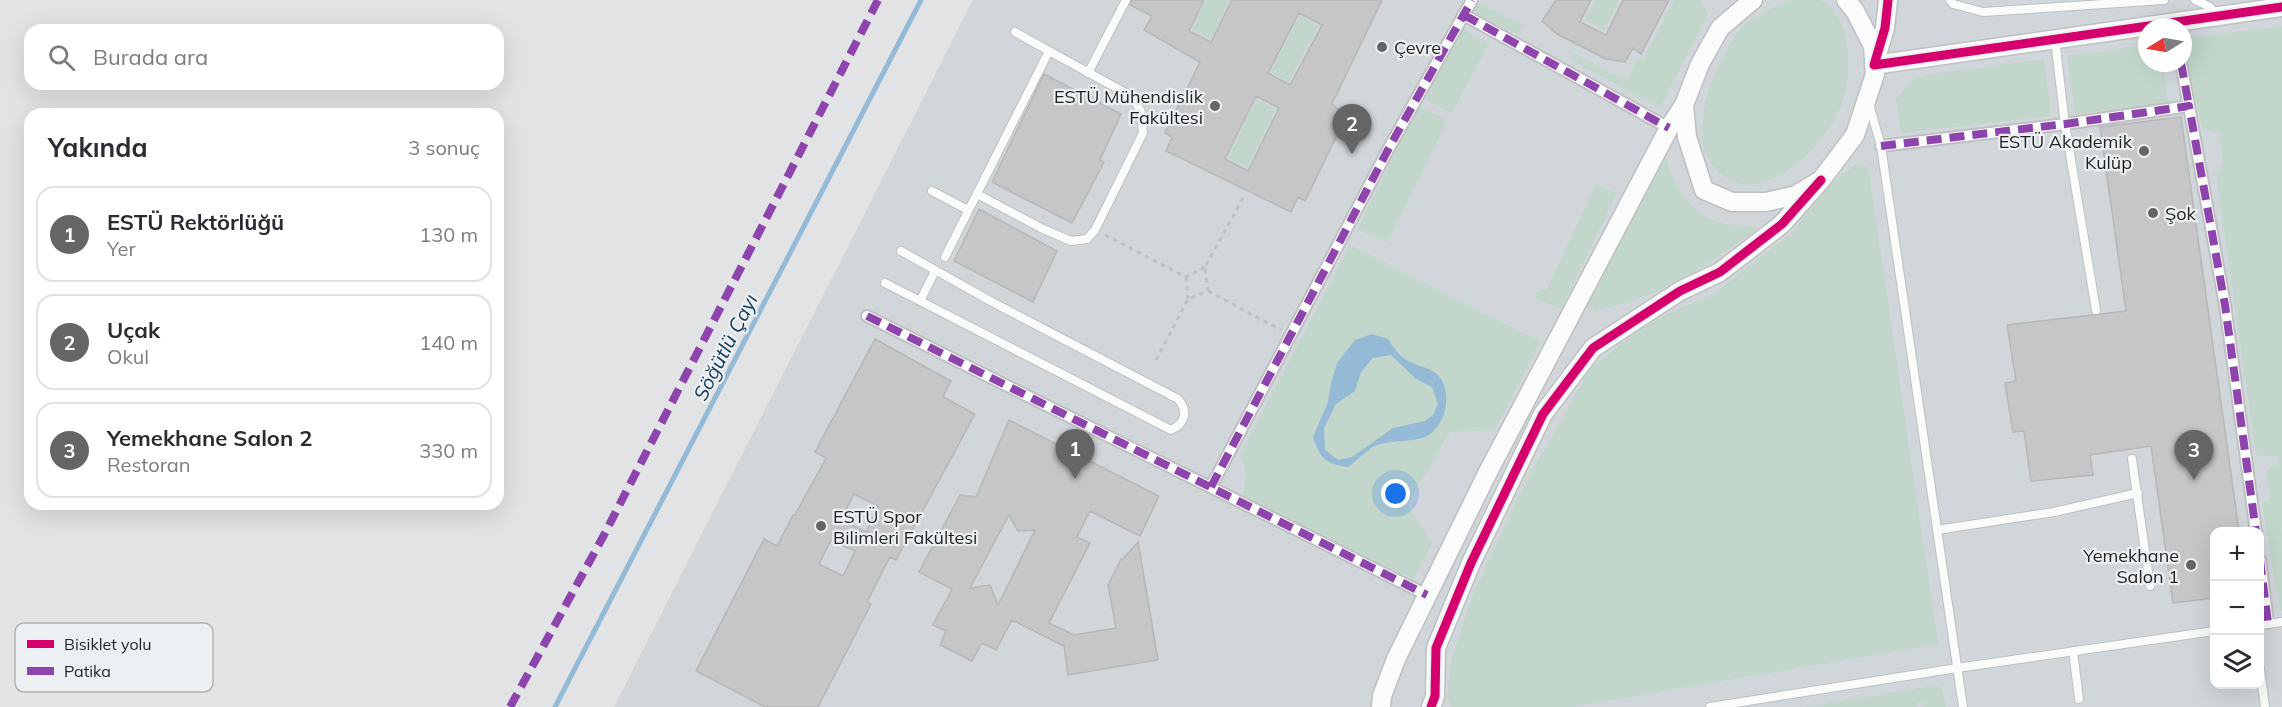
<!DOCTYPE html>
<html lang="tr">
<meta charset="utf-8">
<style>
body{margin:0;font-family:Mulish,sans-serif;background:#f7f7f7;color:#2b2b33}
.controls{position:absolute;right:18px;bottom:18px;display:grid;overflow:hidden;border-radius:12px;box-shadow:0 6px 24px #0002}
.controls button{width:54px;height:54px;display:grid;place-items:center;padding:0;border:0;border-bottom:2px solid #e1e1e2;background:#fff;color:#2b2b33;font:30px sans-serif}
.compass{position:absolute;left:2138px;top:18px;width:54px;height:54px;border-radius:50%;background:#fff;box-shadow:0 6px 24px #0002;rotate:259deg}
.you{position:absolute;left:1396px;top:494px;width:21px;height:21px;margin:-15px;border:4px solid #fff;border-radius:50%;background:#1a73e8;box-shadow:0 0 0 9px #1a73e833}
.badge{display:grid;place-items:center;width:39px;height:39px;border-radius:50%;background:#636566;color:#fff;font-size:20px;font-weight:700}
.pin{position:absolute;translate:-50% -50px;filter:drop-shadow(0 2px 3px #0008)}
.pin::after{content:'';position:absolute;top:32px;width:21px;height:18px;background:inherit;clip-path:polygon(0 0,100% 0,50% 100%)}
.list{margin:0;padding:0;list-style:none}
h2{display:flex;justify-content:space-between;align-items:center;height:78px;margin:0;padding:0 24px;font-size:26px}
h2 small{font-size:20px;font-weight:400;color:#7c7c81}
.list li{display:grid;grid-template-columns:39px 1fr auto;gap:18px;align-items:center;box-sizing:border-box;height:96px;margin:0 12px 12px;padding:0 12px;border:2px solid #e1e1e2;border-radius:18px}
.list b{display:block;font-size:22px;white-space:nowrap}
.list p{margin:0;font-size:20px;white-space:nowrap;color:#7c7c81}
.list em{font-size:20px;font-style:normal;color:#7c7c81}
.icon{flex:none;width:33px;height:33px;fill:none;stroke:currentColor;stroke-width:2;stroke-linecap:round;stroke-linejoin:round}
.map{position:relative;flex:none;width:2282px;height:707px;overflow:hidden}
.search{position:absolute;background:#fff;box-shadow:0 6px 24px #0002;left:24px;top:24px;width:480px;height:66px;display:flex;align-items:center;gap:15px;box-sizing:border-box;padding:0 21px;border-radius:18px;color:#7c7c81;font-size:22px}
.panel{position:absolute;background:#fff;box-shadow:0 6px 24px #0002;left:24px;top:108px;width:480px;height:402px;border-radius:18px}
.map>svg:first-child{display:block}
</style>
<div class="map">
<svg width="2282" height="707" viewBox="0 0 2282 707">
<rect width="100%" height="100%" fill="#e1e3e5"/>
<path fill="#d1d6db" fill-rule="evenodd" d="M973,0h1309v707h-1668zM2147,27h36v36h-36zM2214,532h46v152h-46z"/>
<path fill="#c2d6cb" d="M1206,0h23l-18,39 -20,-9z
M1474,0l49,25 -5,10 -50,-26z
M1595,0h24l-15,30 -19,-10z
M1674,0h27l7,14 -48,94 -89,-48 2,-7 54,28 11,-23 5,3z
M1789,0c9,0 23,0 31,0 33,12 32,77 22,103 -11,33 -61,88 -99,81 -20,-3 -34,-19 -40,-38 -2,-9 1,-41 4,-50 6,-21 17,-43 29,-61 12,-17 35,-27 53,-35z
M1300,16l18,9 -29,57 -19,-10z
M2282,26v585h-2l-18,-108 9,-4 -5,-28 11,-7v-8l-21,-1 -40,-281 7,-12 -4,-29 -16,-3 -20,-82v-9z
M1459,27l30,16 -37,70 -30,-16z
M2147,45v18h16l5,39 -93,12 -8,-58z
M2044,59l7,57 -150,17 -5,-34 16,-20 14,-4z
M1256,99l20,10 -29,58 -19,-9z
M1418,106l29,14 -60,123 -29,-14z
M1666,157c7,26 23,55 51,65 12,4 29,3 42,5 -34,27 -71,51 -111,68 -17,7 -36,11 -54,17l-7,-9z
M1855,165l13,1 70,478 -367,63h-120l-4,-10 4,-35 19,-60 48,-105 72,-128 32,-26 37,-25 56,-25 75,-59 45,-54z
M1596,185l21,8 -56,116 -25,-10v-6l6,-4h5z
M1350,245l190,97 -45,88 -45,2 -43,73 25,38 -19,36 -171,-81c4,-17 6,-28 -2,-43z
M1936,685l6,3 4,19h-22l-1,-5 -6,1v4h-112z"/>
<path fill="#95bad6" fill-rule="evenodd" d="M1372,334l16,5c6,10 11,17 22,23 12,6 23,5 31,17 11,17 4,47 -14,57 -12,6 -35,4 -50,9 -10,4 -20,16 -29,22 -24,-4 -27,-8 -35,-30l15,-35 3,-19 6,-20 18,-23zM1391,355l25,24 16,8 6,17 -5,11 -8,6 -32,7 -41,29 -14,3 -13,-10 -1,-22 12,-24 19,-13 6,-19 12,-14z"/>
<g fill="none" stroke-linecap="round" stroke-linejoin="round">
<path stroke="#95bad6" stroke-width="5" d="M555,707l366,-707"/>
</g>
<path fill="#c6c6c8" stroke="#b6b7b8" stroke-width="1.5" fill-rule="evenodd" d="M1132,0h72l-15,31 22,11 21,-42h150l-50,104 7,6 -7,15 8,4 -35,72 -7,-4 -7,15 -125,-61 6,-14 -7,-4 35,-71 -56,-32 8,-14 -22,-11zM1299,13l23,12 -32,60 -22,-12zM1256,96l23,12 -31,63 -23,-12z
M1556,0h35l-11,22 26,13 17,-35h46l-28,54 -8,-6 -8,14 -19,-3 -49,-25 -15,-13z
M1044,74l77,40 -21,46 4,2 -32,61 -80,-41z
M2181,117l58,414h-25v67l-41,5 -22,-157 -61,9 3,20 -62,6 -7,-50 -11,1 -8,-49 11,-2 -9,-56 119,-14 -26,-184z
M979,209l78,42 -24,51 -79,-41z
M875,339l76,42 -8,16 32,17 -79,146 -6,-3 -23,45 4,2 -53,103h-53l-69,-36 68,-132 13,7 16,-31h2l31,-57 -11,-6zM854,494l24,12 -12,26 -25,-12zM831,540l24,11 -12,25 -24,-12z
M1009,420l150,76 -19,40 -50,-25 -13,26 13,6 -41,80 25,12 42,-7 -8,-43 13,-26h2l15,-17 20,118 -90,15 -4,-29 -52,-26 -16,30 -14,-7 -10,18 -32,-16 6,-14 -13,-6 19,-36 -33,-17 41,-77 16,2zM1009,515l9,16 17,-1 -37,75 -8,-20 -20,3z"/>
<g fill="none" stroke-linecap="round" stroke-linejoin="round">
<g stroke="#bec0c1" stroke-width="10">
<path id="service" d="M1950,0l3,4 30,8 181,-12
M2195,0l15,7 5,7
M2055,40l10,84 31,186
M1088,73l38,-73
M1869,104l12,42 82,561
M932,191l36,19
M977,194l66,35 28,12 16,-2 8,-9 48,-97 -2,-21 -8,-15 -84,-46
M945,257l104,-206 -34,-19
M885,283l286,147c15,-7 17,-19 7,-31l-184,-96 -93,-52
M920,301l15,-30
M2132,459l18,127
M1937,530l117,-18 84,-19
M2260,625l22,-3
M2073,651l6,48
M2260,669l5,38
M1710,707l247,-39 257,-37"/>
</g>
<g stroke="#bec0c1" stroke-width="14">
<path id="pedestrian" d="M1464,15l205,113
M2181,63l8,43
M1881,146l184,-22 124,-18 36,199 31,227
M867,316l560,279
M1211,487l179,-341 82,-146
M2260,560l8,63"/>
</g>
<g stroke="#bec0c1" stroke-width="21">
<path id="tertiary" d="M1753,0l-33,28 -20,36 -16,41 3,32 17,53 28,12h34l30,-7 25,-15 34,-45 20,-61 -2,-28 -18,-35 -9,-11
M1888,0l-3,28 -11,37 408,-58
M1381,707l1,-11 14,-37 92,-187 181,-344 15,-23
M1431,707l4,-11 1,-48 35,-85 72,-149 50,-66 87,-57 40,-19 62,-48 39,-44"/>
</g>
<path stroke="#c1c1c2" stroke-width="3" stroke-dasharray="4.5 4.5" stroke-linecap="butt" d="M1105,235l81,42 19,-10
M1186,277l2,22
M1208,291l73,39
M1156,360l32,-61 20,-8 -3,-24 38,-69"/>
<use href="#service" stroke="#fafbfb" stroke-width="8"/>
<use href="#pedestrian" stroke="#fafbfb" stroke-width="10"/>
<use href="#tertiary" stroke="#fafbfb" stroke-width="18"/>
<path stroke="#8e44ad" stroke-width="8" stroke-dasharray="15 8" stroke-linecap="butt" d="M1464,15l205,113
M2181,63l8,43
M1881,146l184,-22 124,-18 36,199 31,227
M867,316l560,279
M1211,487l179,-341 82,-146
M2260,560l8,63
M510,707l94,-172 274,-535"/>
<g stroke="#edf0f3" stroke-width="13">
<path id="cycleway" d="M1888,0l-3,28 -11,37 408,-58
M1431,707l4,-11 1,-48 35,-85 72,-149 50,-66 87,-57 40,-19 62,-48 39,-44"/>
</g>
<use href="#cycleway" stroke="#d6006c" stroke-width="9"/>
</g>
<g fill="#636566" stroke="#edf0f3" stroke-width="2">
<circle cx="1382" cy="47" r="6"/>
<circle cx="1215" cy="106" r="6"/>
<circle cx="2144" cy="151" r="6"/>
<circle cx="2153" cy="213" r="6"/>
<circle cx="821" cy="526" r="6"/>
<circle cx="2191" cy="565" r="6"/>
</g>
<g text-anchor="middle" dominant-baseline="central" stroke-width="4.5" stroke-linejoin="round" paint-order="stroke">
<g font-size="18" fill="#1f2121" stroke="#edf0f3" text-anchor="start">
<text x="1394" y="47">Çevre</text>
<text x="1203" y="96" text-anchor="end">ESTÜ Mühendislik<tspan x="1203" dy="21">Fakültesi</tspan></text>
<text x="2132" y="141" text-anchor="end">ESTÜ Akademik<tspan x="2132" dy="21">Kulüp</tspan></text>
<text x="2165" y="213">Şok</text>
<text x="833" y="516">ESTÜ Spor<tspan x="833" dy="21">Bilimleri Fakültesi</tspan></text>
<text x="2179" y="555" text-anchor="end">Yemekhane<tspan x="2179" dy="21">Salon 1</tspan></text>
</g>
<g font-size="20" font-style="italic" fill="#103a55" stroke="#edf0f3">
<text transform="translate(725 347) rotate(-63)">Söğütlü Çayı</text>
</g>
</g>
<rect x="15" y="623" width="198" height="69" rx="9" fill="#edf0f3" stroke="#afb2b4" stroke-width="1.5"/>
<rect x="27" y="640" width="27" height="8" fill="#d6006c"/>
<rect x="27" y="667" width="27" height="8" fill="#8e44ad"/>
<g font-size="16" fill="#1f2121">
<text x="64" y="650">Bisiklet yolu</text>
<text x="64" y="677">Patika</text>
</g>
</svg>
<div class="controls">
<button>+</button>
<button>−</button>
<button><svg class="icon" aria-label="layers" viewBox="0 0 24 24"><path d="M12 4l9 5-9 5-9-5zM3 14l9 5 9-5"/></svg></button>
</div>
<svg class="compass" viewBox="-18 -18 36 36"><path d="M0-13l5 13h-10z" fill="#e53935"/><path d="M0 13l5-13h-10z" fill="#7c7c81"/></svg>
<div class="you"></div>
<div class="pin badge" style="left:1075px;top:479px">1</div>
<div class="pin badge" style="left:1352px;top:154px">2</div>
<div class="pin badge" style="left:2194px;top:480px">3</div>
<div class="search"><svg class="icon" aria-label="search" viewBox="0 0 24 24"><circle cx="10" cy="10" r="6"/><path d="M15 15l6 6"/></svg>Burada ara</div>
<section class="panel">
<h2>Yakında<small>3 sonuç</small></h2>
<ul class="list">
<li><span class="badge">1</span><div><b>ESTÜ Rektörlüğü</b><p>Yer</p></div><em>130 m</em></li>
<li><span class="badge">2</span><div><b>Uçak</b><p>Okul</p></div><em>140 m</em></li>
<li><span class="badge">3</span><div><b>Yemekhane Salon 2</b><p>Restoran</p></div><em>330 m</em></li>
</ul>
</section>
</div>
